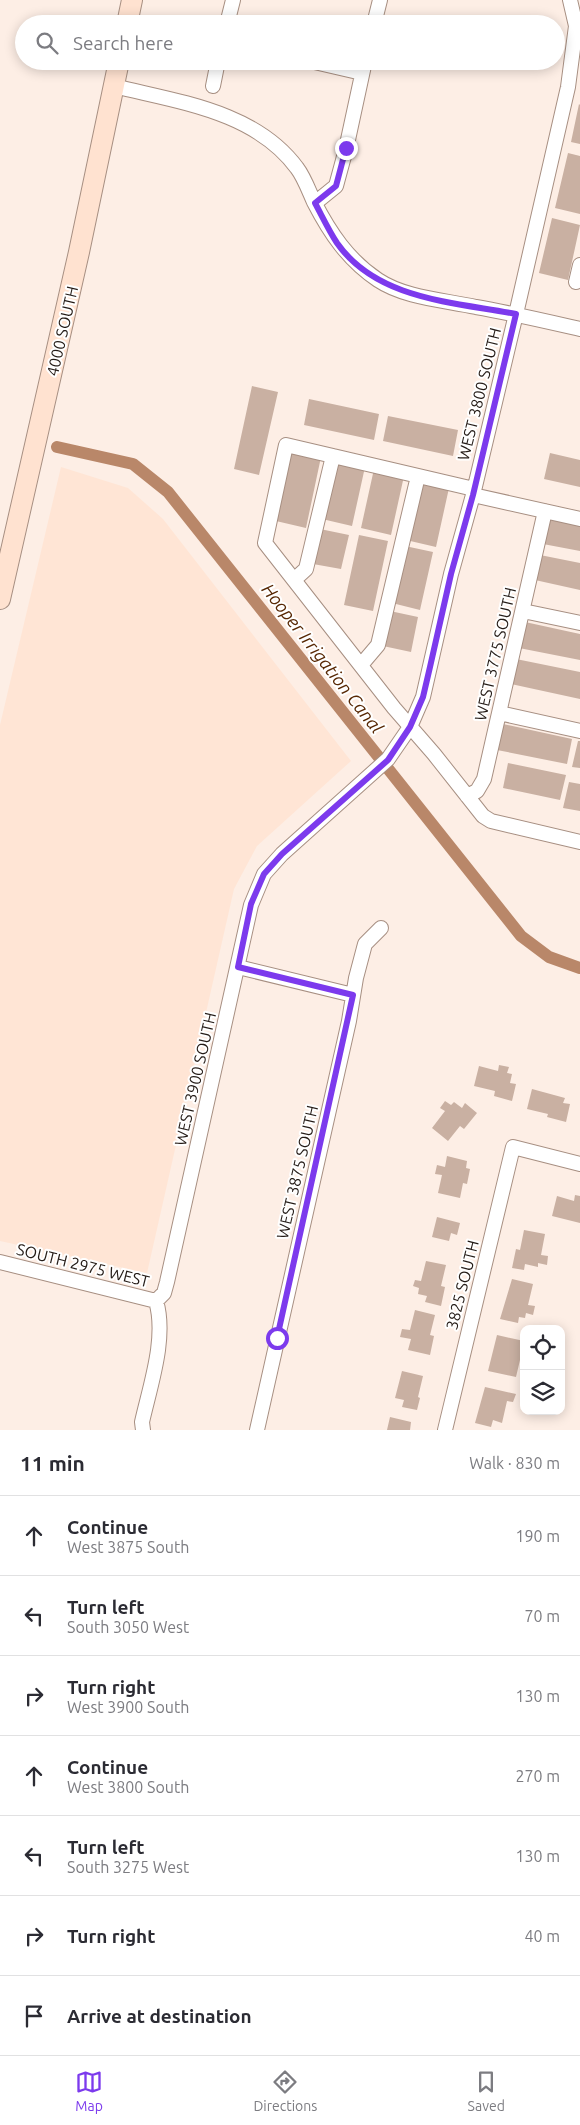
<!DOCTYPE html>
<meta charset="utf-8">
<style>
body{margin:0;font-family:Ubuntu,sans-serif;background:#f7f7f7;color:#2b2b33}
.controls{position:absolute;right:15px;bottom:15px;display:grid;overflow:hidden;border-radius:10px;box-shadow:0 2px 12px #0003}
.controls button{width:45px;height:45px;display:grid;place-items:center;padding:0;border:0;border-bottom:1px solid #e1e1e2;background:#fff;color:#2b2b33;font:25px sans-serif}
.stop{position:absolute;width:15px;height:15px;margin:-11px;border:4px solid #7c3aed;border-radius:50%;background:#fff}
.stop.end{background:#7c3aed;border-color:#fff;box-shadow:0 1px 5px #0008}
.list{margin:0;padding:0;list-style:none}
h2{display:flex;justify-content:space-between;align-items:center;height:65px;margin:0;padding:0 20px;font-size:21px}
h2 small{font-size:16px;font-weight:400;color:#7c7c81}
.list li{display:grid;grid-template-columns:32px 1fr auto;gap:15px;align-items:center;box-sizing:border-box;height:80px;padding:0 20px;border-top:1px solid #e1e1e2}
.list b{display:block;font-size:19px;white-space:nowrap}
.list p{margin:0;font-size:16px;white-space:nowrap;color:#7c7c81}
.list em{font-size:16px;font-style:normal;color:#7c7c81}
.icon{flex:none;width:28px;height:28px;fill:none;stroke:currentColor;stroke-width:2;stroke-linecap:round;stroke-linejoin:round}
.map{position:relative;flex:none;width:580px;height:1430px;overflow:hidden}
.search{position:absolute;background:#fff;box-shadow:0 2px 12px #0003;left:15px;right:15px;top:15px;height:55px;display:flex;align-items:center;gap:12px;box-sizing:border-box;padding:0 18px;border-radius:28px;color:#7c7c81;font-size:19px}
.sheet{height:625px;background:#fff}
nav{display:flex;justify-content:space-around;align-items:center;box-sizing:border-box;height:70px;border-top:1px solid #e1e1e2;background:#fff;font-size:14px;color:#7c7c81}
nav a{display:grid;justify-items:center;gap:2px}
nav .on{color:#7c3aed}
.map>svg:first-child{display:block}
</style>
<div class="map">
<svg width="580" height="1430" viewBox="0 0 580 1430">
<rect width="100%" height="100%" fill="#fdeee5"/>
<path fill="#ffe5d5" d="M61,467l67,21 35,31 188,242 -94,85 -23,43 -87,384 -147,-32v-516z"/>
<g fill="none" stroke-linecap="round" stroke-linejoin="round">
<path stroke="#b98769" stroke-width="12" d="M57,447l76,17 35,28 353,444 28,21 31,11"/>
</g>
<path fill="#c9b0a2" d="M579,104l1,1v39l-9,-2z
M568,153l12,3v58l-25,-6z
M552,218l28,7 -12,55 -29,-7z
M252,386l26,6 -19,83 -25,-6z
M309,399l70,15 -5,26 -70,-15z
M388,416l70,14 -5,26 -70,-15z
M292,450l29,7 -15,71 -30,-7z
M550,453l30,7v27l-36,-8z
M335,460l30,7 -13,59 -30,-7z
M374,469l30,7 -13,59 -30,-7z
M419,481l30,7 -13,59 -30,-7z
M549,518l31,7v26l-37,-7z
M320,529l29,6 -8,34 -28,-5z
M359,535l29,6 -15,70 -29,-6z
M405,546l28,6 -13,58 -28,-7z
M540,555l40,8v27l-45,-10z
M390,611l28,6 -7,35 -28,-6z
M525,622l55,12v26l-61,-12z
M516,659l64,13v27l-69,-15z
M503,724l69,15 -5,25 -70,-14z
M578,741h2v27l-8,-1z
M508,763l58,12 -6,25 -57,-12z
M569,782l11,2v27l-17,-3z
M499,1065l10,2 -2,6 5,1 -2,9 6,1 -4,17 -18,-5 1,-5 -21,-5 5,-20 19,5z
M532,1089l33,9 -2,5 7,1 -4,18 -19,-5 1,-3 -21,-5z
M445,1101l6,4 3,-3 8,6 3,-5 12,10 -13,16 -4,-3 -12,15 -16,-13 13,-17 -5,-3z
M447,1156l20,5 -1,7 4,1 -3,15 -4,-1 -3,15 -22,-5 4,-18 -7,-1 2,-9 8,2z
M575,1195l5,1v27l-28,-7 5,-20 17,5z
M437,1217l23,6 -3,12 -6,-2 -2,8 -17,-4z
M524,1230l21,4 -4,21 7,1 -1,9 -9,-2v4l-13,-3 -1,6 -12,-2 4,-19 4,1z
M426,1261l20,4 -5,21 4,1 -4,19 -16,-4 2,-6 -9,-2 1,-6 -6,-2 2,-6 6,1z
M512,1279l21,5 -5,21 7,1 -2,9 -7,-2 -1,5 -6,-1 -1,6 -18,-4z
M415,1310l20,5 -5,20 4,1 -4,19 -22,-5 3,-11 -11,-2 2,-8 8,1z
M497,1335l27,6v20l-4,-1 -4,17 -28,-6z
M402,1371l21,5 -5,21 2,1 -3,12 -15,-3 2,-7 -9,-2z
M485,1387l31,7 -3,8 -6,-1 -5,22 -9,-3 -2,7 -16,-4z
M390,1417l21,5 -1,8h-23z"/>
<g fill="none" stroke-linecap="round" stroke-linejoin="round">
<g stroke="#a78f82" stroke-width="16">
<path id="minor" d="M227,24l6,-24
M374,24l6,-24
M310,61l52,12
M114,86c64,16 141,25 183,82 7,9 12,23 17,34 16,31 34,58 64,78 27,18 66,20 98,27 35,6 69,14 104,22
M213,86l5,-25
M315,203l21,-17 10,-37 19,-88
M576,282l4,-17
M474,489l-188,-44 -21,98 129,165 40,46 49,62 8,5 89,21
M473,495l107,24
M294,580l12,-11 27,-113
M523,611l57,12
M361,665l17,-20 40,-169
M499,713l81,18
M467,796l10,-5 7,-12 61,-268
M238,967l115,28
M0,1262l156,39
M156,1301l8,-8 3,-11 84,-377 13,-31 18,-20 106,-95 22,-32 13,-30 28,-123 22,-79 43,-181 52,-227 8,-61 -6,-26
M143,1430l-1,-8c8,-36 25,-84 14,-121
M257,1430l92,-409 7,-43 9,-34 16,-16
M445,1430l68,-283 67,17"/>
</g>
<g stroke="#a78f82" stroke-width="22">
<path id="secondary" d="M127,24l5,-24
M0,599l79,-347 40,-191"/>
</g>
<use href="#minor" stroke="#fff" stroke-width="14"/>
<use href="#secondary" stroke="#ffe2d0" stroke-width="20"/>
</g>
<g fill="none" stroke-linecap="round" stroke-linejoin="round">
<path stroke="#7c3aed" stroke-width="6" d="M277,1338l76,-343 -115,-28 13,-63 13,-30 18,-20 106,-94 22,-33 13,-30 7,-30 21,-93 22,-79 43,-181c-62,-12 -139,-14 -179,-71 -8,-12 -15,-27 -22,-40l21,-17 10,-38"/>
</g>
<g text-anchor="middle" dominant-baseline="central" stroke-width="4" stroke-linejoin="round" paint-order="stroke">
<g font-size="16" fill="#241b16" stroke="#fff">
<text transform="translate(62 331) rotate(-77)">4000 SOUTH</text>
<text transform="translate(479 394) rotate(-76)">WEST 3800 SOUTH</text>
<text transform="translate(495 654) rotate(-77)">WEST 3775 SOUTH</text>
<text transform="translate(195 1079) rotate(-77)">WEST 3900 SOUTH</text>
<text transform="translate(297 1172) rotate(-77)">WEST 3875 SOUTH</text>
<text transform="translate(83 1265) rotate(14)">SOUTH 2975 WEST</text>
<text transform="translate(462 1285) rotate(-76)">3825 SOUTH</text>
</g>
<g font-size="18" font-style="italic" fill="#582804" stroke="#fff">
<text transform="translate(323 658) rotate(52)">Hooper Irrigation Canal</text>
</g>
</g>
</svg>
<div class="controls">
<button><svg class="icon" aria-label="locate" viewBox="0 0 24 24"><circle cx="12" cy="12" r="6"/><path d="M12 2v4M12 18v4M2 12h4M18 12h4"/></svg></button>
<button><svg class="icon" aria-label="layers" viewBox="0 0 24 24"><path d="M12 4l9 5-9 5-9-5zM3 14l9 5 9-5"/></svg></button>
</div>
<div class="stop" style="left:277px;top:1338px"></div>
<div class="stop end" style="left:346px;top:148px"></div>
<div class="search"><svg class="icon" aria-label="search" viewBox="0 0 24 24"><circle cx="10" cy="10" r="6"/><path d="M15 15l6 6"/></svg>Search here</div>
</div>
<section class="sheet">
<h2>11 min<small>Walk · 830 m</small></h2>
<ul class="list">
<li><svg class="icon" aria-label="ahead" viewBox="0 0 24 24"><path d="M12 20V5M6 11l6-6 6 6"/></svg><div><b>Continue</b><p>West 3875 South</p></div><em>190 m</em></li>
<li><svg class="icon" aria-label="left" viewBox="0 0 24 24"><path d="M17 20v-9H6M10 6l-5 5 5 5"/></svg><div><b>Turn left</b><p>South 3050 West</p></div><em>70 m</em></li>
<li><svg class="icon" aria-label="right" viewBox="0 0 24 24"><path d="M7 20v-9h11M14 6l5 5-5 5"/></svg><div><b>Turn right</b><p>West 3900 South</p></div><em>130 m</em></li>
<li><svg class="icon" aria-label="ahead" viewBox="0 0 24 24"><path d="M12 20V5M6 11l6-6 6 6"/></svg><div><b>Continue</b><p>West 3800 South</p></div><em>270 m</em></li>
<li><svg class="icon" aria-label="left" viewBox="0 0 24 24"><path d="M17 20v-9H6M10 6l-5 5 5 5"/></svg><div><b>Turn left</b><p>South 3275 West</p></div><em>130 m</em></li>
<li><svg class="icon" aria-label="right" viewBox="0 0 24 24"><path d="M7 20v-9h11M14 6l5 5-5 5"/></svg><div><b>Turn right</b></div><em>40 m</em></li>
<li><svg class="icon" aria-label="arrive" viewBox="0 0 24 24"><path d="M6 21V4h12l-3 4 3 4H6"/></svg><div><b>Arrive at destination</b></div></li>
</ul>
</section>
<nav>
<a class="on"><svg class="icon" aria-label="map" viewBox="0 0 24 24"><path d="M3 6l6-2 6 2 6-2v14l-6 2-6-2-6 2zM9 4v14M15 6v14"/></svg>Map</a>
<a><svg class="icon" aria-label="directions" viewBox="0 0 24 24"><path d="M12 3l9 9-9 9-9-9zM9 14v-3h6M13 9l2 2-2 2"/></svg>Directions</a>
<a><svg class="icon" aria-label="saved" viewBox="0 0 24 24"><path d="M7 4h10v16l-5-4-5 4z"/></svg>Saved</a>
</nav>
